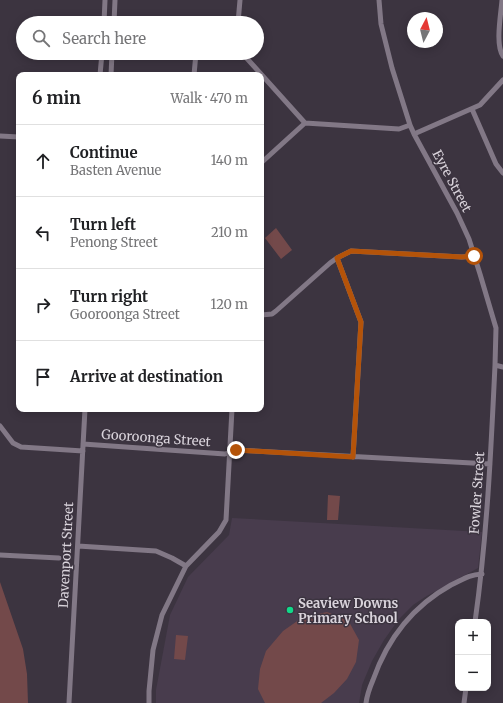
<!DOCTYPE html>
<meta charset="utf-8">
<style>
body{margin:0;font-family:Merriweather,serif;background:#f6f6f6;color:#202124}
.controls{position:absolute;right:12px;bottom:12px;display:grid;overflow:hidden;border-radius:8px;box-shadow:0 2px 10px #0003}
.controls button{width:36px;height:36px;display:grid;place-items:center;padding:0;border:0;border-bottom:1px solid #e0e0e0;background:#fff;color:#202124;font:20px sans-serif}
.compass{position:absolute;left:407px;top:12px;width:36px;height:36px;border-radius:50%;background:#fff;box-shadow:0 2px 10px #0003;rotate:7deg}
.stop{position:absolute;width:12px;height:12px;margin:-9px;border:3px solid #b45309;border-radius:50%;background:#fff}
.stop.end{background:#b45309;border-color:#fff;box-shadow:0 1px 4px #0008}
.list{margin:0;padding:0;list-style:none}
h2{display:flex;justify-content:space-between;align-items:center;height:52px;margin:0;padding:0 16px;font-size:17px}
h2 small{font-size:13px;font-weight:400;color:#757577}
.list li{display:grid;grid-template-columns:26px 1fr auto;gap:12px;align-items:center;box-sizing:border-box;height:72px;padding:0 16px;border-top:1px solid #e0e0e0}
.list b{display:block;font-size:15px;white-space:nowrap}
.list p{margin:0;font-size:13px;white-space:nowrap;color:#757577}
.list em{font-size:13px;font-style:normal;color:#757577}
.icon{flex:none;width:22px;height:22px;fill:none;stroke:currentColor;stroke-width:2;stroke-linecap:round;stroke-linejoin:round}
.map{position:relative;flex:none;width:503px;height:703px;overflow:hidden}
.search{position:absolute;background:#fff;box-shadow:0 2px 10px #0003;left:16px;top:16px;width:248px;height:44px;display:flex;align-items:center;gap:10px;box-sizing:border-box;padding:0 14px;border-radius:22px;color:#757577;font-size:15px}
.panel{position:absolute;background:#fff;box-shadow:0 2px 10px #0003;left:16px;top:72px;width:248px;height:340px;border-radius:8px}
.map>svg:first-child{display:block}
</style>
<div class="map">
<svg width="503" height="703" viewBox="0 0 503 703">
<rect width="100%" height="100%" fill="#3c3440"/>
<path fill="#483c4d" d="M232,518l250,14 -4,36 -53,29 -12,8 -14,14 -15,21 -12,21 -10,24 -3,18h-203v-13l14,-75 18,-38 41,-42z"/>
<path fill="#73494a" d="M276,228l16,22 -11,9 -16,-21z
M328,495l12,1 -2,24h-11z
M0,582l23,67 4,25 1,29h-28z
M327,612l21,8 11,20 -3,22 -9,17 -13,14 -13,10h-56l-7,-14 2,-20 6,-18 17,-20 20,-14z
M176,635l12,1 -3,24 -11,-1z"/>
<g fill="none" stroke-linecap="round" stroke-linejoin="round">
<path stroke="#827886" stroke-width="5" d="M379,0l2,24 11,44 18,57 4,9 43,79 12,26 11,35 16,54 -1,37 8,2
M502,0c-1,14 -7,45 1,56
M104,23l1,-23
M114,23l1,-23
M238,23l2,-23
M242,53l63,70 94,6 11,-4
M100,75l2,-22
M111,75l1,-22
M194,75l2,-22
M472,109l24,55 7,9
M414,134l66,-29 23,-25
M0,136l19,1
M261,163l44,-40
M337,258l24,64 -8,135
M261,315l11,-1 4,-3 54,-48 7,-5 14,-7 111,6 12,-1
M0,426l13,17 8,4 62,4
M83,444l142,10 11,-4 254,14
M78,546l78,5 16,7 14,8
M0,555l59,3
M475,622c12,-85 16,-171 20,-257
M69,703l16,-294
M149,703v-12l4,-41 9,-35 24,-49 33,-34 7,-12 6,-111
M366,703c1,-8 4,-16 7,-23 14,-40 40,-74 78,-95 13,-6 17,-10 31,-11
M464,703l2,-15"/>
</g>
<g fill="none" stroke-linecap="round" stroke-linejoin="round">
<path stroke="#b45309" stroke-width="5" d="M236,450l117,7 8,-135 -24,-64 14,-7 111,6 12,-1"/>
</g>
<circle fill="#10d98a" stroke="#3c3440" stroke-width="1.5" cx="290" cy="610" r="4"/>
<g text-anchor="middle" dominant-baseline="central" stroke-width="3" stroke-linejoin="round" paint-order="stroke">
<g font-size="13" fill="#d9d3db" stroke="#3c3440">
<text transform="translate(452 181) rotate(62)">Eyre Street</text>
<text transform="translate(156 438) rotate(4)">Gooroonga Street</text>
<text transform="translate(477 493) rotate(-86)">Fowler Street</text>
<text transform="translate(66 555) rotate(-87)">Davenport Street</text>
</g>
<g font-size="13" font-weight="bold" fill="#d9d3db" stroke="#3c3440" text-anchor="start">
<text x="298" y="603">Seaview Downs<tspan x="298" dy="15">Primary School</tspan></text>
</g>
</g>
</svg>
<div class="controls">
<button>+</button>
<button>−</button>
</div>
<svg class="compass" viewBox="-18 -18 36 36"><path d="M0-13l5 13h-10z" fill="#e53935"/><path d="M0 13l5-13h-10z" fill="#757577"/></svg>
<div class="stop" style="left:474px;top:256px"></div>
<div class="stop end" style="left:236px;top:450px"></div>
<div class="search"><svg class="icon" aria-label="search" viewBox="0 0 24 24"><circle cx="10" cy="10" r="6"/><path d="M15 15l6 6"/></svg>Search here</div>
<section class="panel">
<h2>6 min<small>Walk · 470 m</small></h2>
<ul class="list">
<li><svg class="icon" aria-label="ahead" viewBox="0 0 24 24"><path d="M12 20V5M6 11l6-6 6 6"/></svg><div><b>Continue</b><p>Basten Avenue</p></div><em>140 m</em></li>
<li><svg class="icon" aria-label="left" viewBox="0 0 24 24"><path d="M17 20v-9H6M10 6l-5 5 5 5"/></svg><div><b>Turn left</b><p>Penong Street</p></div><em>210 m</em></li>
<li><svg class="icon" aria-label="right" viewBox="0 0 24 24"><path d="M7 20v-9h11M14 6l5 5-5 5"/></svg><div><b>Turn right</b><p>Gooroonga Street</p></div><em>120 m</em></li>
<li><svg class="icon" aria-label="arrive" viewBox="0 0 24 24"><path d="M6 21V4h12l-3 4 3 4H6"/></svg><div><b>Arrive at destination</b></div></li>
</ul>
</section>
</div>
